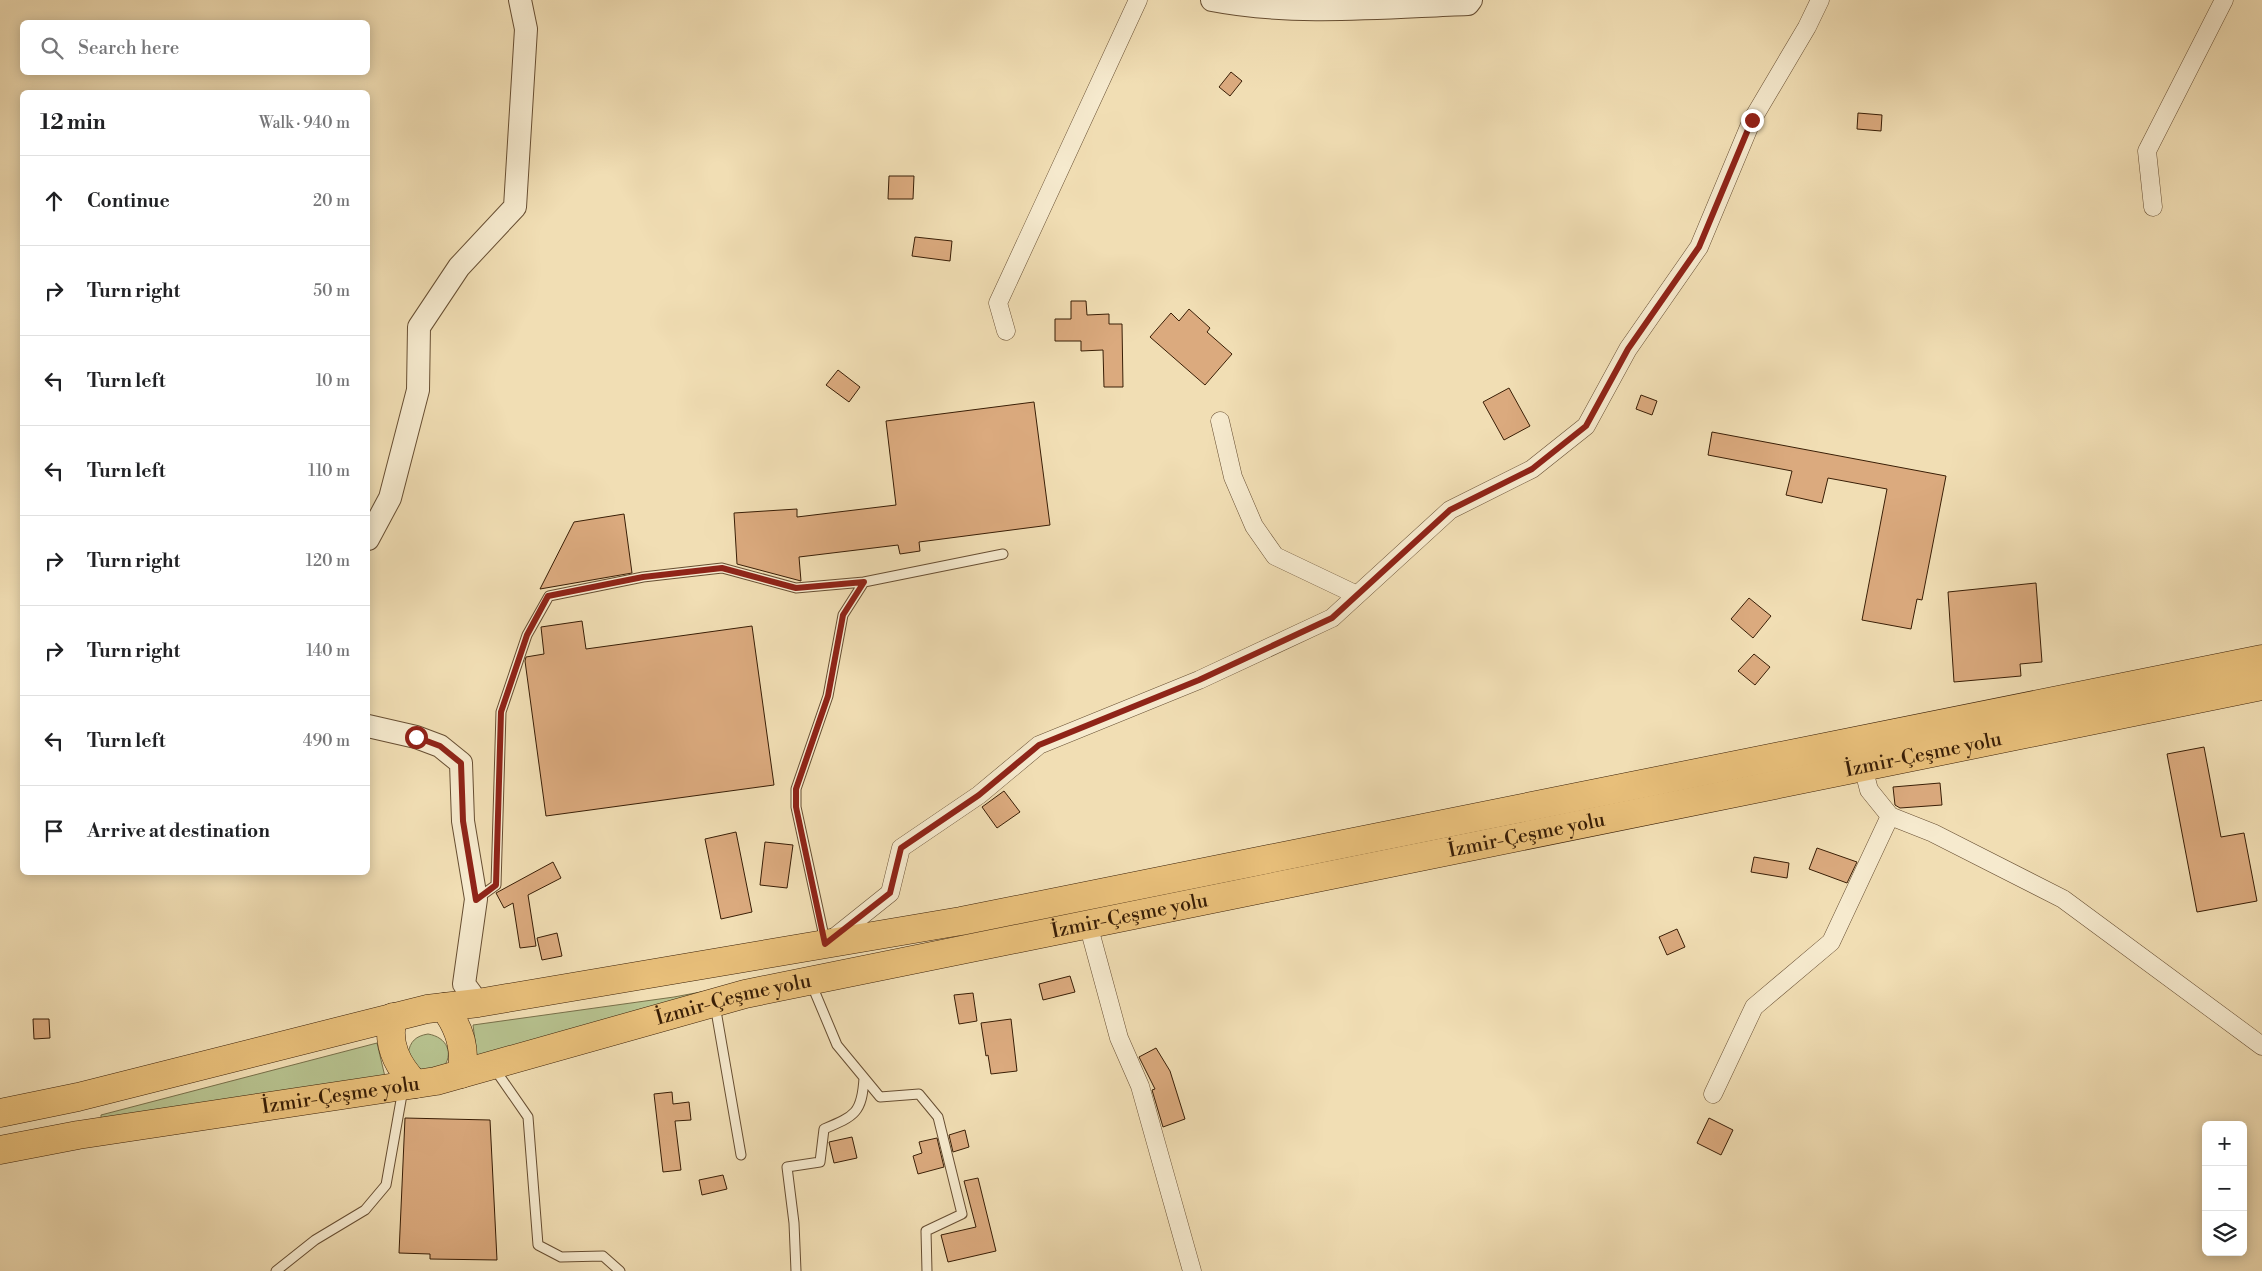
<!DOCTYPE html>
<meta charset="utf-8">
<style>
body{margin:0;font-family:"Libre Bodoni",serif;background:#f6f6f6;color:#202124}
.controls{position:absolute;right:15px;bottom:15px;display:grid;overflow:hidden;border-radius:8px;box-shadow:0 2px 12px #0003}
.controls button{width:45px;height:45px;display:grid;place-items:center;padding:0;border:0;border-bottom:1px solid #e0e0e0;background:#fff;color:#202124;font:25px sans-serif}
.stop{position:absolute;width:15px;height:15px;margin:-11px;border:4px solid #8f2418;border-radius:50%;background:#fff}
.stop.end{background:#8f2418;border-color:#fff;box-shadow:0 1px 5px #0008}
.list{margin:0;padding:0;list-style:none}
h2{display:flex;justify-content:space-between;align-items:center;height:65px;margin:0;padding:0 20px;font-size:21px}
h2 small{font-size:16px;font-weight:400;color:#757577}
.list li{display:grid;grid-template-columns:32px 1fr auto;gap:15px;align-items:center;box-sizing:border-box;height:90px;padding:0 20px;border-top:1px solid #e0e0e0}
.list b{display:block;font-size:19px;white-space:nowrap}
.list em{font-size:16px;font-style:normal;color:#757577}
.icon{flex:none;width:28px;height:28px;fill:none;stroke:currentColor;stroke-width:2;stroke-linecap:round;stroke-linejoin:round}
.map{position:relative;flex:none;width:2262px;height:1271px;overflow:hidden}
.search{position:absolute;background:#fff;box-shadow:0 2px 12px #0003;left:20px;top:20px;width:350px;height:55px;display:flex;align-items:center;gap:12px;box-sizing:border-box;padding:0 18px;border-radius:8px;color:#757577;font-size:19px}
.panel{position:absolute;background:#fff;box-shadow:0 2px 12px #0003;left:20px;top:90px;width:350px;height:785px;border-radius:8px}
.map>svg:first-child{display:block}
</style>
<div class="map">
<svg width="2262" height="1271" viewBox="0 0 2262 1271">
<rect width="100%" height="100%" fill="#f1deb4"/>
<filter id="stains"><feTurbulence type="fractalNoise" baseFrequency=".004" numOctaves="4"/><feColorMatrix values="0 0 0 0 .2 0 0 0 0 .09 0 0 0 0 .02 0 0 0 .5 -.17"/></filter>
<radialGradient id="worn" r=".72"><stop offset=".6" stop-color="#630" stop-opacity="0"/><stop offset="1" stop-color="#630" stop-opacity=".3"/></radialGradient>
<path fill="#b7c28f" stroke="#78704a" d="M770,979l-292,85 -5,-39 201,-28z
M428,1034c19,3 27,20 14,35l-20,4 -14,-19c2,-13 8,-18 20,-20z
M377,1043l9,38 -285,40v-6z"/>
<path fill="#dbaa7e" stroke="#391e06" d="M1231,72l11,9 -12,15 -11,-9z
M1858,113l24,2 -1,16 -24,-2z
M889,176h25l-1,23h-25z
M915,237l37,4 -2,20 -38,-5z
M1071,301h15l1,14 22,-1v10h13l1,63h-19l-1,-37 -22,1v-10h-26v-22h16z
M1189,309l21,19 -3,4 25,22 -27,31 -55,-48 21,-24 8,8z
M838,370l22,17 -11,15 -23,-17z
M1509,388l21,38 -26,14 -21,-38z
M1641,395l16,6 -5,14 -16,-6z
M1034,402l16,123 -131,17 1,9 -20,3 -2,-9 -99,12 2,24 -64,-17 -3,-51 63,-4v8l99,-12 -10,-84z
M1712,432l234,44 -24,124 -5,-1 -6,30 -49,-9 25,-131 -59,-11 -6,25 -36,-8 6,-24 -84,-16z
M624,514l8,59 -92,16 34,-67z
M2036,583l6,79 -22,2 1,12 -67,6 -6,-90z
M1749,598l22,18 -18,22 -22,-19z
M582,621l4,28 166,-23 22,159 -228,31 -21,-155 1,-4 18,-3 -3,-27z
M1754,654l16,13 -15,18 -17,-14z
M2204,747l17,90 23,-4 13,68 -60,11 -30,-158z
M1940,783l2,22 -42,3 -5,-3 -2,-18z
M1004,791l16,21 -23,16 -15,-21z
M736,832l16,80 -31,7 -16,-80z
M765,842l28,3 -6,43 -27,-3z
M1817,848l40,14 -10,21 -38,-14z
M1754,857l35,6 -2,15 -36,-6z
M553,862l8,16 -33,17 8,51 -16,2 -7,-45 -9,5 -8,-15z
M1677,929l8,18 -18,8 -8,-18z
M557,933l5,23 -20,4 -5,-22z
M1070,976l5,16 -32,8 -4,-16z
M973,993l4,28 -18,3 -5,-29z
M33,1019h16l1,19 -16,1z
M1011,1019l6,52 -26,3 -3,-19 -2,1 -5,-33z
M1156,1048l14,23 15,48 -22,8 -11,-37 3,-1 -16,-32z
M672,1092l1,12 16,-2 2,18 -16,1 6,49 -18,2 -9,-78z
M405,1118l85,2 7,140 -67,-1v-5l-31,-1z
M1709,1118l24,12 -12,25 -24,-12z
M965,1130l4,17 -16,5 -4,-17z
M852,1137l5,21 -23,5 -5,-21z
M937,1138l7,29 -26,7 -5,-18 9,-3 -3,-11z
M723,1175l4,14 -25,6 -3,-15z
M978,1178l18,73 -48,11 -7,-27 35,-8 -12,-46z"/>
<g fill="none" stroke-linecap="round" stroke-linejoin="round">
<g stroke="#674e32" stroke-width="11">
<path id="service" d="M478,898l18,-13 5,-173 26,-77 22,-39 94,-19 79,-9 74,20 68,-6
M825,941l-29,-134v-18l32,-93 15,-81 21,-33 139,-28
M811,983l26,62 43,52 39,-3 19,23 24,97 -36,17 1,40
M715,1005l26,150
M494,1068l34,49 10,128 23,12 42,-1 17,15
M276,1271l39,-31 50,-30 21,-25 17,-96
M796,1271l-2,-48 -7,-56 33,-5 4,-33c31,-13 38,-16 40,-51"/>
</g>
<g stroke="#674e32" stroke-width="19">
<path id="minor" d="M2153,207l-6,-56 77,-151
M1006,331l-8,-28 140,-303
M1220,421l13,56 21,49 21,30 82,39
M1890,816l43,17 130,66 199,147
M1088,924l31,114 21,48 52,185
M830,941l60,-48 11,-45 78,-53 60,-50 160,-65 133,-62 118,-108 82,-41 54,-43 42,-77 71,-102 53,-127 55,-93 13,-27
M1713,1094l41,-87 77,-65 59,-126 -21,-26 -6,-23"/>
</g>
<g stroke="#674e32" stroke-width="24">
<path id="tertiary" d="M1212,0c82,16 173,7 256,4l3,-4
M368,539l22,-41 28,-108 1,-63 40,-60 56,-60 11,-178 -6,-29
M368,726l48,11 24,9 21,17 2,58 13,78 -12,85 14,19"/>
</g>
<g stroke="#391e06" stroke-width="29">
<g id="trunk">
<path d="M444,1007c15,20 23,42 17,67"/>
<path d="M393,1017c-7,27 4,48 22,67"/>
<path d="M0,1113l78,-16 349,-88 51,-6 483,-82 1301,-262"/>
<path id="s1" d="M0,1150l78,-15 358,-54 309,-87 1517,-308"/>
</g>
</g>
<use href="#service" stroke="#f6eace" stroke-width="9"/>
<use href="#minor" stroke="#f6eace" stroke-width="18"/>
<use href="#tertiary" stroke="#f6eace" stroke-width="22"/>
<use href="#trunk" stroke="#e8bf7a" stroke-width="28"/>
</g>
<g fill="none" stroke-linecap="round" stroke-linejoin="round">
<path stroke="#8f2418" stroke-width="6" d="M416,737l24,9 21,17 2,58 13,79 20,-15 5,-173 26,-77 21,-39 95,-19 79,-9 74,20 68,-6 -21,33 -15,81 -32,93v18l29,137 65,-51 11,-45 78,-53 60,-50 160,-65 133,-62 118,-108 82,-41 54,-43 42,-77 71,-102 53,-127"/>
</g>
<g text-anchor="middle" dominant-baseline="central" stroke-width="4" stroke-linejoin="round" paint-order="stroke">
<g font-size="20" fill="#391e06" stroke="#f6eace">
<text stroke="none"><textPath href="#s1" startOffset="1965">İzmir-Çeşme yolu</textPath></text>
<text stroke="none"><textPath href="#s1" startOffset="1560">İzmir-Çeşme yolu</textPath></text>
<text stroke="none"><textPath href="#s1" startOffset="1155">İzmir-Çeşme yolu</textPath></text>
<text stroke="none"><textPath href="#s1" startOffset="750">İzmir-Çeşme yolu</textPath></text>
<text stroke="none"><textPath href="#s1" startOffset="345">İzmir-Çeşme yolu</textPath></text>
</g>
</g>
<rect width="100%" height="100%" filter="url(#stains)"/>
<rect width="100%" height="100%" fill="url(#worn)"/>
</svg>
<div class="controls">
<button>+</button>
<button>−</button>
<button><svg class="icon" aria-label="layers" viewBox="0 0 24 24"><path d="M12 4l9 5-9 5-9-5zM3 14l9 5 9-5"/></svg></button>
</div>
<div class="stop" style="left:416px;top:737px"></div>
<div class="stop end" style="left:1752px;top:120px"></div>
<div class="search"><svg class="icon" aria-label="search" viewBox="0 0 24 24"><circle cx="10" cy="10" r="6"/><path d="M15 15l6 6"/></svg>Search here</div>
<section class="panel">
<h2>12 min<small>Walk · 940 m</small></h2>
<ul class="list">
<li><svg class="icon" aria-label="ahead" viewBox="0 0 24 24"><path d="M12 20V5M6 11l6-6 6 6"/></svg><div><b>Continue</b></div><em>20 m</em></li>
<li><svg class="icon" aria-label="right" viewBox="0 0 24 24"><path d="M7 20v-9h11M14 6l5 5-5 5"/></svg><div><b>Turn right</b></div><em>50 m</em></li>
<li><svg class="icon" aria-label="left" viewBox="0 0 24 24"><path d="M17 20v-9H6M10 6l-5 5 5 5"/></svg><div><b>Turn left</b></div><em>10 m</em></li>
<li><svg class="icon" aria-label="left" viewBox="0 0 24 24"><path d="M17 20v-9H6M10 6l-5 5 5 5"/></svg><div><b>Turn left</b></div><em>110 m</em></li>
<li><svg class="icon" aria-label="right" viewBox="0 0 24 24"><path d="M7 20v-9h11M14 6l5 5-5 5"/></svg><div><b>Turn right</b></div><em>120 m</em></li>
<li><svg class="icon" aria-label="right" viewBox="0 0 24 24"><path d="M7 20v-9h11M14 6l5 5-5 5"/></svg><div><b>Turn right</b></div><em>140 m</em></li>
<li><svg class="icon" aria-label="left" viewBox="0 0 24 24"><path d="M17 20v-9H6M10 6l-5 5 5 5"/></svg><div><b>Turn left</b></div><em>490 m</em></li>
<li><svg class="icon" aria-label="arrive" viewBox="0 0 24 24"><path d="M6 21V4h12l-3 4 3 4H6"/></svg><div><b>Arrive at destination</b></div></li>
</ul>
</section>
</div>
